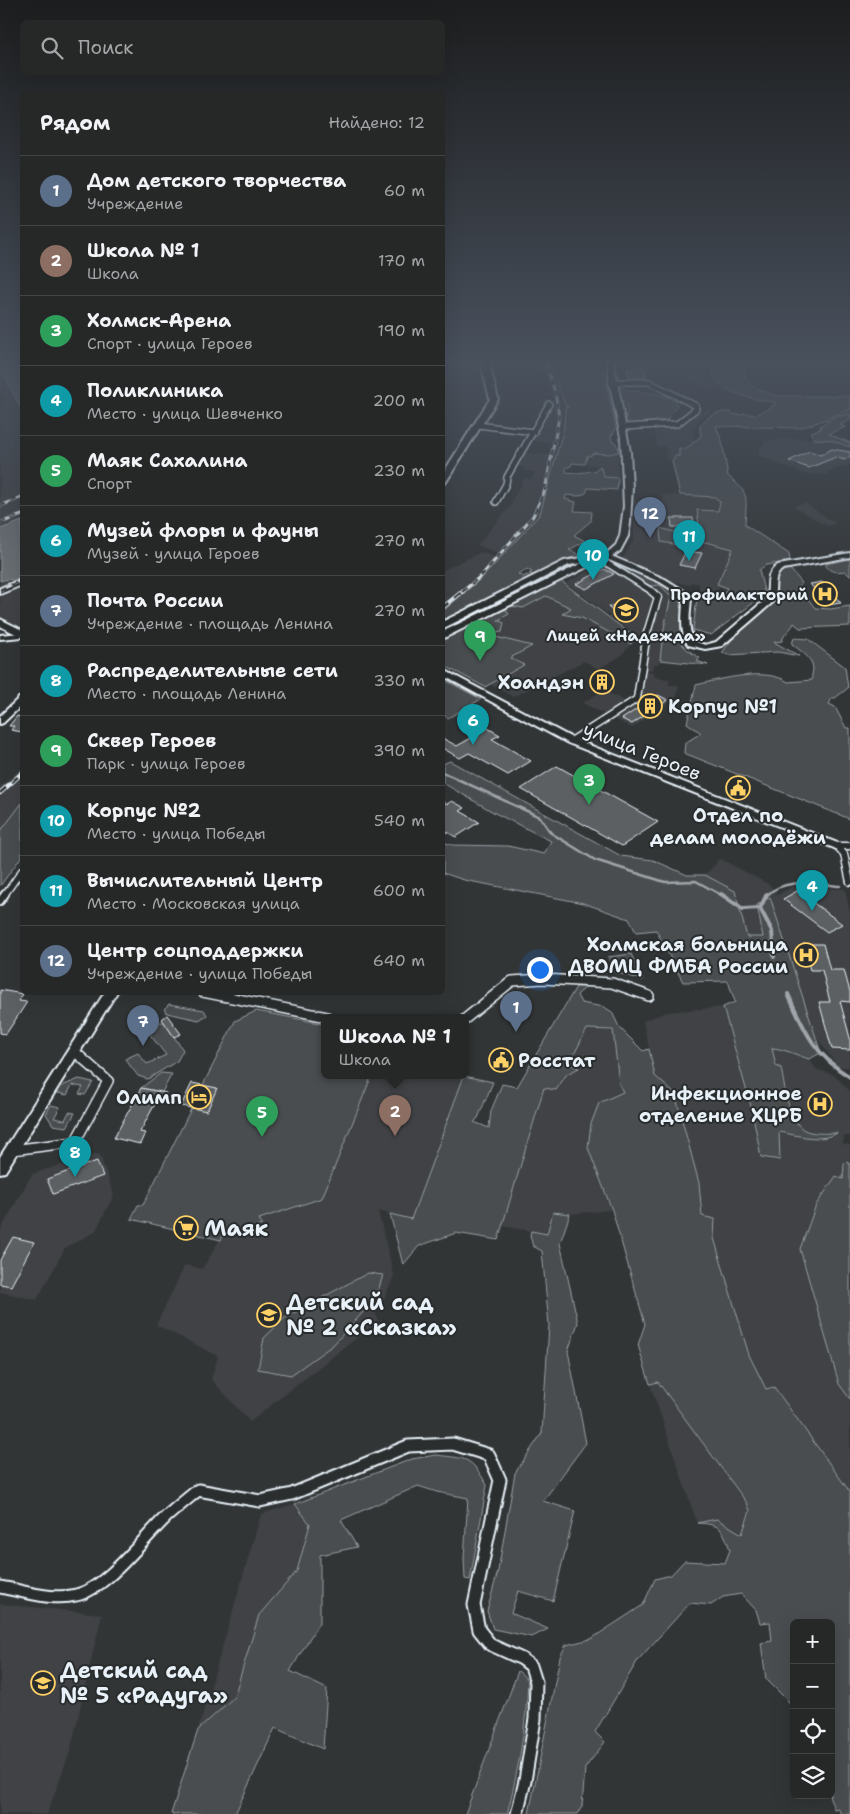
<!DOCTYPE html>
<html lang="ru">
<meta charset="utf-8">
<style>
body{margin:0;font-family:"Shantell Sans",sans-serif;background:#323434;color:#f1f3f6}
.controls{position:absolute;right:15px;bottom:15px;display:grid;overflow:hidden;border-radius:8px;box-shadow:0 5px 20px #0002}
.controls button{width:45px;height:45px;display:grid;place-items:center;padding:0;border:0;border-bottom:1px solid #424445;background:#262828;color:#f1f3f6;font:25px sans-serif}
.you{position:absolute;left:539px;top:969px;width:18px;height:18px;margin:-12px;border:4px solid #fff;border-radius:50%;background:#1a73e8;box-shadow:0 0 0 8px #1a73e833}
.badge{display:grid;place-items:center;width:32px;height:32px;border-radius:50%;background:#8bbbb9;color:#fff;font-size:16px;font-weight:700}
.pin{position:absolute;translate:-50% -41px;filter:drop-shadow(0 1px 2px #0008)}
.pin::after{content:'';position:absolute;top:26px;width:18px;height:15px;background:inherit;clip-path:polygon(0 0,100% 0,50% 100%)}
.popup{position:absolute;left:321px;top:1014px;width:148px;height:65px;box-sizing:border-box;display:grid;place-content:center;border-radius:8px;background:#262828;filter:drop-shadow(0 1px 4px #0005);font-size:16px;white-space:nowrap;color:#a4a6a8}
.popup b{font-size:19px;color:#f1f3f6}
.popup::after{content:'';position:absolute;left:50%;top:100%;margin-left:-10px;border:10px solid transparent;border-top-color:#262828}
.list{margin:0;padding:0;list-style:none}
h2{display:flex;justify-content:space-between;align-items:center;height:65px;margin:0;padding:0 20px;font-size:21px}
h2 small{font-size:16px;font-weight:400;color:#a4a6a8}
.list li{display:grid;grid-template-columns:32px 1fr auto;gap:15px;align-items:center;box-sizing:border-box;height:70px;padding:0 20px;border-top:1px solid #424445}
.list b{display:block;font-size:19px;white-space:nowrap}
.list p{margin:0;font-size:16px;white-space:nowrap;color:#a4a6a8}
.list em{font-size:16px;font-style:normal;color:#a4a6a8}
.icon{flex:none;width:28px;height:28px;fill:none;stroke:currentColor;stroke-width:2;stroke-linecap:round;stroke-linejoin:round}
.map{position:relative;flex:none;width:850px;height:1814px;overflow:hidden}
.search{position:absolute;background:#262828;box-shadow:0 5px 20px #0002;left:20px;top:20px;width:425px;height:55px;display:flex;align-items:center;gap:12px;box-sizing:border-box;padding:0 18px;border-radius:8px;color:#a4a6a8;font-size:19px}
.panel{position:absolute;background:#262828;box-shadow:0 5px 20px #0002;left:20px;top:90px;width:425px;height:905px;border-radius:8px}
.map>svg:first-child{display:block}
</style>
<div class="map">
<svg width="850" height="1814" viewBox="0 0 850 1814">
<rect width="100%" height="100%" fill="#323536"/>
<filter id="ink" filterUnits="userSpaceOnUse"><feTurbulence type="fractalNoise" baseFrequency=".02" numOctaves="2"/><feDisplacementMap in="SourceGraphic" scale="10" xChannelSelector="R" yChannelSelector="G"/><feConvolveMatrix kernelMatrix="1 2 1 2 8 2 1 2 1" color-interpolation-filters="sRGB"/></filter>
<g filter="url(#ink)">
<path fill="#3f4244" d="M525,359h23l17,48 -1,21 -24,86 -56,62 -41,35v-41l38,-18 12,5 4,-4 -20,-8 36,-42 -2,-1 14,-24 6,1 3,-5 -1,-2 -9,-1 1,-3 -10,-2 8,-12 4,-1 21,2 4,-12 -19,-2 18,-36h5l-12,-35 -26,1 -2,-5 11,-1z
M686,360l10,1v2l11,5 -5,6 9,7h-3l7,8 -10,-2 -20,-8 4,-1z
M0,368l22,43v110l-22,8v-121l7,-7 -7,-11z
M704,411h7v2l-11,3 -5,12h-3l2,14 -20,19 -7,-1 -2,-14h-8l-3,-17 27,-4 13,-11z
M785,438l46,2 19,7v18l-23,7 1,3 -24,-1 -45,-18 -1,-5 7,-9z
M618,452v26l-14,-1 -4,-11 -15,-2 2,-8 5,-3 18,1z
M662,495l53,2 5,5 -2,9h-21l13,34 24,3 -17,36 4,2 -5,5h-17v-8h-9v2l-15,-3 -50,-20 -2,-4 11,-18v-39l29,2z
M805,503l5,3 26,18 -9,2 -34,-20z
M597,566h7l35,18 16,14 -14,39h-3l-72,-54z
M5,579l12,2 5,3v42l-4,2 -3,-2 -14,5 -1,-50z
M561,581l75,57 -15,18 -23,13 -14,-8 -71,36 -23,-13 34,-18 -14,-8 21,-12 -68,-17z
M660,585l11,11 -8,37 -4,31h-6l-1,6h-7l6,-37 10,-35 -10,-12z
M645,672l10,1 -1,4 16,2 -1,6h10l-3,13 -44,30 -19,-10 29,-19z
M604,690l22,12 -20,13 -24,-12z
M22,768v35l-22,29v-45z
M719,858l51,27 7,10 15,-8 53,2 5,24v154h-12l-138,-189 14,-12z
M723,1007l29,103 9,47 18,-25 31,5 26,-4 -27,-1 -11,-5 -6,-10 -11,-49 -5,-2 -4,-18 13,1 5,4 19,6 7,10 18,6 16,16v45h-6l-1,8 7,1v19l-6,-1 -1,16 -27,26 -16,44 39,135 11,15v93l-76,-105 -8,3 -17,-35 -35,-117 1,-19 -13,-3 -3,-33 -24,-89 -20,-18 -12,-55 24,-9z
M587,1029l26,1 6,54 4,8 -35,56 23,62 -41,4 -17,-2 -6,22 -45,-8 42,-138 16,-6 7,-8 11,-6 -9,-4z
M372,1075h92l-53,144 -33,-8 16,65 -10,23 -10,10 4,12 -128,101 -39,-43 7,-23 -62,-31 29,-60 17,4 23,-38 6,-3 4,7 27,-10 -3,-6 63,-21z
M95,1154l5,1 14,40 -19,37 -30,16 -28,52 -37,-8v-61l32,-57z
M658,1382l89,122 3,7 -8,23 -25,-15 -20,4 -47,-139z
M295,1504l15,20 -13,47 -38,44 -25,82 -36,33 63,-216z
M0,1604l102,10 -32,138 -23,62h-47z"/>
<path fill="#494d4f" stroke="#989fa4" d="M548,359h34l1,7h19l14,62 -3,6 -2,1 1,7h3l4,7 -1,3 -8,2 -17,-1 -1,2 -5,1 -2,8 -13,-1 -1,3 -5,2v4l12,1 16,-2 6,-5 4,11 14,1 -1,12 -29,-2 -2,5 -8,3 -12,-1 -1,4 11,3 -2,9 18,1 -1,9 -17,14 11,6 -16,9 13,6 -13,2 -36,17 -4,-1 3,-2 -5,-3 -9,5 5,3 4,-2 3,2 -87,43v-9l41,-35 56,-62 24,-86 1,-21h4l-4,-2z
M699,359h21l26,4 -1,16 10,9 23,8h72v14c-18,5 -34,15 -52,18l-82,-2 6,15 6,35c23,18 18,22 17,49l44,29 1,7 -24,4 -7,5 5,21 -3,6 -50,38 -18,-5 4,-33 26,-1 4,-8 -10,-4 16,-35 -32,-8 -4,-31 21,1 2,-9 -5,-5 -35,-2 -8,-34 2,-1v-4h5v-8l7,1 15,-13 -1,-10c8,-11 17,-15 31,-14l1,2 11,1v-2l13,2 19,-10 -1,-3c-15,-2 -52,-8 -59,-24 -2,-3 -2,-9 -2,-12z
M617,385h4l3,4c13,4 47,3 53,16l-10,15 -39,4 -2,-7 2,-6 -2,-8 -5,-5z
M850,413v7l-10,5 5,2 -16,7 21,9v4l-19,-7 -18,-1 -2,-7 10,-3 -1,-3 13,-8z
M660,528l29,8 -4,10 -24,-4z
M850,559v17l-5,-5c-8,1 -14,2 -19,-5v-2z
M616,566c15,6 59,18 66,32 2,6 1,11 1,16 -4,27 -8,29 17,44l-3,3 11,4 -48,-5 3,-27 8,-37 -11,-11 -9,1 -38,-19z
M787,569l4,1 11,13 -3,4 16,21 15,1 20,-3v20l-50,2 -6,-5c-3,7 -10,10 -12,18l-8,1 25,14 -21,-4 -49,3 -7,-2 10,-14 42,-37 3,-25 2,-5z
M561,581l75,57 -5,6 -49,-26 -20,-4 9,-6 -25,-12 -23,12 -12,-2z
M505,609l4,5 -11,6 6,3 -2,9 -6,1 -16,-5 -2,-6z
M463,629l69,17 -22,12 14,7 -39,22 -42,-22v-25z
M794,638l14,1 37,28 3,21 -13,10h-3l-3,6 6,3 11,21h4v91l-166,-66 1,-10 16,-10 -14,-10 9,-38c25,-6 70,-18 92,-3l24,-2c-1,-5 1,-7 1,-12 -1,-11 -14,-18 -21,-24z
M442,679h1l38,20 -33,19 -5,-3z
M450,761l171,95 32,4 34,15h18l30,16 12,46h16l-6,-32 13,-8 51,156 -12,6c-13,-4 -24,-10 -37,-11l4,18 5,2c4,18 7,60 29,64 8,2 19,1 27,1 -16,10 -40,2 -58,-1l1,28 -19,-3 -9,-47 -29,-103 12,-5 -7,-21 -45,1 -27,-52 -20,2 -7,-13 -46,-16 -119,-23 -21,-7v-31l9,3 56,1 36,8 7,-13 -56,-28 -52,-30v-19z
M22,803v53l-22,30v-54z
M631,954l12,26 -29,-8 -6,-15z
M576,987h10l-9,8 4,8 23,4 8,5 7,15 24,24 6,-2 6,27 20,18 24,89 3,33 13,3 -1,19 35,117 17,34 8,-2 76,105v322h-9l-3,-6 -4,1 -5,-14h2v-172h-37v87l-2,-5 -26,-26 -5,-36 11,-2 -2,-19 -10,1 -4,-13 -15,-16 -18,3 -12,8 -21,-2 -52,57 -43,72 10,10 -20,26 -3,38 -4,8h-49l31,-157 6,-12 25,-6 52,-34 12,-26 16,-4 13,-14 41,2 5,-13c-7,-21 -9,-26 -33,-27l20,-4 25,15 8,-23 -3,-8 -89,-121 -8,2 -12,-39 7,-21 -33,-114 -24,-62 3,-24 8,-21 24,-11 -4,-8 -6,-54 -26,-1 -18,35 10,4 -12,6 -11,16 -12,-2 -46,152 -42,-7 -37,13 -16,19 -13,-51 21,5 53,-143 29,6 -15,36 -4,4 15,6 2,-17 11,-27 15,3z
M169,1004l35,6 3,5 -8,5 -32,-7 -3,-4z
M256,1011l69,13v51h47l-50,123 -63,21 3,6 -28,10 -3,-6 -6,2 -4,9 -90,-21 7,-14h5l92,-184z
M155,1022h9l19,28 -6,11 -29,18 -10,-3 -13,-17 13,-6 9,11 19,-9 -22,-28z
M161,1073l11,1 -10,18 -21,-4z
M79,1079l14,3 -8,13 -6,-1 4,-7 -11,-2 -5,10 -9,-2 4,-7z
M51,1105l9,2 -6,11 11,2 4,-8 6,1 -8,14 -14,-2 -7,-11z
M847,1162l3,2v235l-11,-15 -39,-135 16,-44 20,-29 7,3 1,-16z
M553,1212l17,2 -10,29 18,80 -10,28 18,92 -43,58 32,10 -22,90 -35,-10 -7,22 37,16 -16,8 -39,-8 -6,-18 11,-40 17,-98 27,-40 7,-108 -7,-74 -9,-5 -3,-10 1,-5 16,3z
M368,1273l15,2 -7,23 -43,47 -42,30 -33,-6 6,-31 22,-21z
M436,1455c32,4 34,1 51,30l-17,95 -5,-1 -1,-21 4,-60 -31,-6 -19,-6 -77,34 16,27 -37,8v66l-30,50 37,18 -4,60 -48,-21 -40,86h-64l27,-84 36,-33 25,-82 38,-44 13,-47 -15,-20 117,-45z
M518,1671l10,9c-2,47 -9,88 -21,134h-42z"/>
<path fill="#6e7376" stroke="#9fa5aa" d="M0,359h22v52l-22,-43z
M22,521v63c-7,-4 -14,-6 -22,-3v-52z"/>
<g fill="none" stroke-linecap="round" stroke-linejoin="round">
<path stroke="#9fa5aa" stroke-width="2.5" d="M442,772l98,45 11,16 44,27 70,22 31,-1 27,15
M766,896c18,-19 50,-12 74,-10"/>
<path stroke="#9fa5aa" stroke-width="4" d="M721,894l22,15 17,-1
M760,908l7,-14
M760,908l12,23 2,26
M788,994c16,36 27,62 62,83"/>
</g>
<path fill="#5c6063" stroke="#e8f1f8" d="M635,366h7l1,3h2l1,9h-17l-2,-9h8z
M832,449l18,3v5l-6,3 -8,-3 -27,11 -20,-7 21,-10 10,4z
M671,518h22l1,9h-22z
M686,551l16,2 -7,15 -16,-3z
M604,569l10,5 -28,15 -10,-5z
M822,582l19,21 -13,2 -18,-21z
M625,602l7,5 -5,2 9,7 -12,4 -16,-13z
M658,695l10,5 -36,24 -10,-5z
M17,716l5,1v15l-11,-2 3,-4h-5z
M475,721l25,14 -8,4 39,22 -23,14 -39,-22 -9,5 -18,-10v-10l15,8 23,-13 -13,-7z
M557,766l101,56 -36,24 -101,-57z
M442,801l5,3 5,-3 13,7 -5,3 19,11 -23,15 -14,-8z
M797,891l22,16 23,17 -15,8 -44,-33z
M803,944h20l7,26h14l6,22v10l-10,-1 10,37v12l-18,-1 -13,-47h11l-8,-32h-12z
M0,990l23,4 -4,7 8,1 -21,32 -6,-1z
M167,1015l14,19 -7,3 -12,-18z
M192,1083l25,5 -10,23 -26,-5z
M141,1088l25,5 -4,8 -5,-1 -17,32 5,1 -5,11 -26,-6z
M97,1161l6,15 -50,18 -6,-15z
M13,1237l21,5 -23,44 -11,-2v-24z"/>
<g fill="none" stroke-linecap="round" stroke-linejoin="round">
<g stroke="#e8f1f8" stroke-width="8">
<path id="pedestrian-far1" d="M4,896l18,-26"/>
</g>
<g stroke="#e8f1f8" stroke-width="10">
<path id="pedestrian" d="M0,901l5,-7"/>
</g>
<g stroke="#e8f1f8" stroke-width="8">
<path id="minor-far3" d="M611,382h38l47,24v3l-19,15 -54,3
M478,425l56,7
M496,502l10,-18 1,-7 42,-73
M600,559l53,33"/>
</g>
<g stroke="#e8f1f8" stroke-width="9">
<path id="minor-far2" d="M571,741l66,-42 10,-66 11,-36 -7,-6
M837,846l7,8 6,28
M837,846h13"/>
</g>
<g stroke="#e8f1f8" stroke-width="12">
<path id="minor-far1" d="M203,992l124,25
M465,1019l47,-38 31,-2 69,4 37,13
M12,1150l63,-8 33,-61 -34,-30"/>
</g>
<g stroke="#e8f1f8" stroke-width="15">
<path id="minor" d="M0,1587c24,4 52,14 76,8 30,-6 67,-56 90,-78 10,-9 21,-18 32,-27l62,11 32,-7 116,-48 45,-2 36,11 11,25 -26,125 5,25 12,15 31,14 9,7 5,16 -1,37 -10,62 -8,33"/>
</g>
<g stroke="#e8f1f8" stroke-width="4">
<path id="tertiary" d="M850,553v4l-67,12c-12,8 -5,21 -10,33l-51,44 -17,3 -17,-4c-9,-14 -5,-31 -5,-47l-4,-4 -19,-12 -58,-25 7,-2 56,24 19,12 7,7c-1,14 -4,31 3,43l11,4 11,-3 50,-43c5,-15 -3,-23 12,-34z
M22,633v4l-22,2v-4z
M442,669l132,70 266,105 2,2 -5,3 -3,-1 -266,-105 -126,-68z"/>
</g>
<g stroke="#e8f1f8" stroke-width="4">
<path id="secondary" d="M607,359h6l17,93 2,36 -2,35 -2,13 -8,15 -12,8 -17,6 -149,74v-7l140,-69 -13,2 -127,64v-7l122,-61 25,-4 5,1 13,-5 9,-8 4,-9 4,-30 -3,-69 -11,-52z
M22,697v8l-19,18 -3,1v-8l19,-18z
M105,992h12l-112,180 -5,1v-16z"/>
</g>
<g stroke="#e8f1f8" stroke-width="4">
<path id="primary" d="M480,359h8l10,40 -52,83 -4,2v-9l48,-76z
M22,579v6l-22,9v-6z
M0,619l22,11v7l-22,-11z"/>
</g>
<use href="#pedestrian-far1" stroke="#2a2d2e" stroke-width="5"/>
<use href="#pedestrian" stroke="#2a2d2e" stroke-width="6"/>
<use href="#minor-far3" stroke="#2a2d2e" stroke-width="5"/>
<use href="#minor-far2" stroke="#2a2d2e" stroke-width="6"/>
<use href="#minor-far1" stroke="#2a2d2e" stroke-width="9"/>
<use href="#minor" stroke="#2a2d2e" stroke-width="11"/>
<use href="#tertiary" fill="#2a2d2e" fill-rule="evenodd"/>
<use href="#secondary" fill="#2a2d2e" fill-rule="evenodd"/>
<use href="#primary" fill="#2a2d2e" fill-rule="evenodd"/>
<g stroke="#e8f1f8" stroke-width="3">
<path id="rail-far1" d="M0,506l22,-9
M0,523l22,-8
M0,590l22,-10
M462,592l20,-17 51,-59 12,-26 14,-73 -4,-25 -11,-33"/>
</g>
<g stroke="#e8f1f8" stroke-width="4.5">
<path id="rail" d="M442,608l21,-17
M0,793l22,-20"/>
</g>
<use href="#rail-far1" stroke="#2a2d2e" stroke-width="2" stroke-dasharray="6" stroke-linecap="butt"/>
<use href="#rail" stroke="#2a2d2e" stroke-width="2.5" stroke-dasharray="8" stroke-linecap="butt"/>
</g>
</g>
<linearGradient id="sky" x2="0" y2="1"><stop stop-color="#1c1d1e"/><stop offset="0.59" stop-color="#49515d"/><stop offset="1" stop-color="#49515d" stop-opacity="0"/></linearGradient>
<rect width="850" height="613" fill="url(#sky)"/>
<defs>
<g id="hospital-ring" transform="scale(1.25)"><circle r="9.5" fill="#2a2d2e" stroke="#ffd166" stroke-width="1.5"/><path d="M-5-5h3v3.5h4V-5h3V5h-3V1.5h-4V5h-3Z" fill="#ffd166"/></g>
<g id="school-ring" transform="scale(1.25)"><circle r="9.5" fill="#2a2d2e" stroke="#ffd166" stroke-width="1.5"/><path d="M0-5L7-2L0 1L-7-2ZM-4 1L0 2.5L4 1V4Q0 6-4 4Z" fill="#ffd166"/></g>
<g id="building-ring" transform="scale(1.25)"><circle r="9.5" fill="#2a2d2e" stroke="#ffd166" stroke-width="1.5"/><path d="M-4-6H4V6H1V3H-1V6H-4ZM-2.5-4.3h1.7v1.8h-1.7ZM.8-4.3h1.7v1.8H.8ZM-2.5-1h1.7V.8h-1.7ZM.8-1h1.7V.8H.8Z" fill="#ffd166"/></g>
<g id="civic-ring" transform="scale(1.25)"><circle r="9.5" fill="#2a2d2e" stroke="#ffd166" stroke-width="1.5"/><path d="M-.6-6.5H3V-4.5H.6V-3L4-1V1h2V6H-6V1h2V-1L-.6-3ZM-1.2 2.5V6h2.4V2.5Z" fill="#ffd166"/></g>
<g id="hotel-ring" transform="scale(1.25)"><circle r="9.5" fill="#2a2d2e" stroke="#ffd166" stroke-width="1.5"/><path d="M-6-4.5h1.5V1H6V5H4.5V3h-9V5H-6ZM-4 0a1.8 1.8 0 1 1 3.6 0ZM.5 0V-2.5h3Q6-2.5 6 0Z" fill="#ffd166"/></g>
<g id="supermarket-ring" transform="scale(1.25)"><circle r="9.5" fill="#2a2d2e" stroke="#ffd166" stroke-width="1.5"/><path d="M-6-5.5h2.5l.6 2H6L4.5 2H-2.5L-4.4-4H-6ZM-1.5 3.2a1.3 1.3 0 1 0 .1 0ZM3 3.2a1.3 1.3 0 1 0 .1 0Z" fill="#ffd166"/></g>
</defs>
<g fill-rule="evenodd">
<use href="#hospital-ring" x="825" y="594"/>
<use href="#school-ring" x="626" y="610"/>
<use href="#building-ring" x="602" y="682"/>
<use href="#building-ring" x="650" y="706"/>
<use href="#civic-ring" x="738" y="788"/>
<use href="#hospital-ring" x="806" y="955"/>
<use href="#civic-ring" x="501" y="1060"/>
<use href="#hotel-ring" x="199" y="1097"/>
<use href="#hospital-ring" x="820" y="1104"/>
<use href="#supermarket-ring" x="186" y="1228"/>
<use href="#school-ring" x="269" y="1315"/>
<use href="#school-ring" x="43" y="1683"/>
</g>
<g text-anchor="middle" dominant-baseline="central" stroke-width="4" stroke-linejoin="round" paint-order="stroke">
<g font-size="16" font-weight="bold" fill="#e8f1f8" stroke="#2a2d2e" text-anchor="end">
<text x="808" y="594">Профилакторий</text>
<text x="626" y="635" text-anchor="middle">Лицей «Надежда»</text>
</g>
<g font-size="19" font-weight="bold" fill="#e8f1f8" stroke="#2a2d2e" text-anchor="end">
<text x="584" y="682">Хоандэн</text>
<text x="668" y="706" text-anchor="start">Корпус №1</text>
<text x="738" y="815" text-anchor="middle">Отдел по<tspan x="738" dy="22">делам молодёжи</tspan></text>
<text x="788" y="944">Холмская больница<tspan x="788" dy="22">ДВОМЦ ФМБА России</tspan></text>
<text x="518" y="1060" text-anchor="start">Росстат</text>
<text x="802" y="1093">Инфекционное<tspan x="802" dy="22">отделение ХЦРБ</tspan></text>
<text x="182" y="1097">Олимп</text>
</g>
<g font-size="19" fill="#e8f1f8" stroke="#2a2d2e">
<text transform="translate(642 751) rotate(22)">улица Героев</text>
</g>
<g font-size="22" font-weight="bold" fill="#e8f1f8" stroke="#2a2d2e" text-anchor="start">
<text x="204" y="1228">Маяк</text>
<text x="286" y="1302">Детский сад<tspan x="286" dy="25">№ 2 «Сказка»</tspan></text>
<text x="60" y="1670">Детский сад<tspan x="60" dy="25">№ 5 «Радуга»</tspan></text>
</g>
</g>
</svg>
<div class="controls">
<button>+</button>
<button>−</button>
<button><svg class="icon" aria-label="locate" viewBox="0 0 24 24"><circle cx="12" cy="12" r="6"/><path d="M12 2v4M12 18v4M2 12h4M18 12h4"/></svg></button>
<button><svg class="icon" aria-label="layers" viewBox="0 0 24 24"><path d="M12 4l9 5-9 5-9-5zM3 14l9 5 9-5"/></svg></button>
</div>
<div class="you"></div>
<div class="pin badge" style="left:516px;top:1032px;background:#5c6f8a">1</div>
<div class="pin badge" style="left:395px;top:1136px;background:#8d6e63">2</div>
<div class="popup"><b>Школа № 1</b>Школа</div>
<div class="pin badge" style="left:589px;top:805px;background:#2e9e5b">3</div>
<div class="pin badge" style="left:812px;top:911px;background:#0f9aa8">4</div>
<div class="pin badge" style="left:262px;top:1137px;background:#2e9e5b">5</div>
<div class="pin badge" style="left:473px;top:745px;background:#0f9aa8">6</div>
<div class="pin badge" style="left:143px;top:1046px;background:#5c6f8a">7</div>
<div class="pin badge" style="left:75px;top:1177px;background:#0f9aa8">8</div>
<div class="pin badge" style="left:480px;top:661px;background:#2e9e5b">9</div>
<div class="pin badge" style="left:593px;top:580px;background:#0f9aa8">10</div>
<div class="pin badge" style="left:689px;top:561px;background:#0f9aa8">11</div>
<div class="pin badge" style="left:650px;top:538px;background:#5c6f8a">12</div>
<div class="search"><svg class="icon" aria-label="search" viewBox="0 0 24 24"><circle cx="10" cy="10" r="6"/><path d="M15 15l6 6"/></svg>Поиск</div>
<section class="panel">
<h2>Рядом<small>Найдено: 12</small></h2>
<ul class="list">
<li><span class="badge" style="background:#5c6f8a">1</span><div><b>Дом детского творчества</b><p>Учреждение</p></div><em>60 m</em></li>
<li><span class="badge" style="background:#8d6e63">2</span><div><b>Школа № 1</b><p>Школа</p></div><em>170 m</em></li>
<li><span class="badge" style="background:#2e9e5b">3</span><div><b>Холмск-Арена</b><p>Спорт · улица Героев</p></div><em>190 m</em></li>
<li><span class="badge" style="background:#0f9aa8">4</span><div><b>Поликлиника</b><p>Место · улица Шевченко</p></div><em>200 m</em></li>
<li><span class="badge" style="background:#2e9e5b">5</span><div><b>Маяк Сахалина</b><p>Спорт</p></div><em>230 m</em></li>
<li><span class="badge" style="background:#0f9aa8">6</span><div><b>Музей флоры и фауны</b><p>Музей · улица Героев</p></div><em>270 m</em></li>
<li><span class="badge" style="background:#5c6f8a">7</span><div><b>Почта России</b><p>Учреждение · площадь Ленина</p></div><em>270 m</em></li>
<li><span class="badge" style="background:#0f9aa8">8</span><div><b>Распределительные сети</b><p>Место · площадь Ленина</p></div><em>330 m</em></li>
<li><span class="badge" style="background:#2e9e5b">9</span><div><b>Сквер Героев</b><p>Парк · улица Героев</p></div><em>390 m</em></li>
<li><span class="badge" style="background:#0f9aa8">10</span><div><b>Корпус №2</b><p>Место · улица Победы</p></div><em>540 m</em></li>
<li><span class="badge" style="background:#0f9aa8">11</span><div><b>Вычислительный Центр</b><p>Место · Московская улица</p></div><em>600 m</em></li>
<li><span class="badge" style="background:#5c6f8a">12</span><div><b>Центр соцподдержки</b><p>Учреждение · улица Победы</p></div><em>640 m</em></li>
</ul>
</section>
</div>
